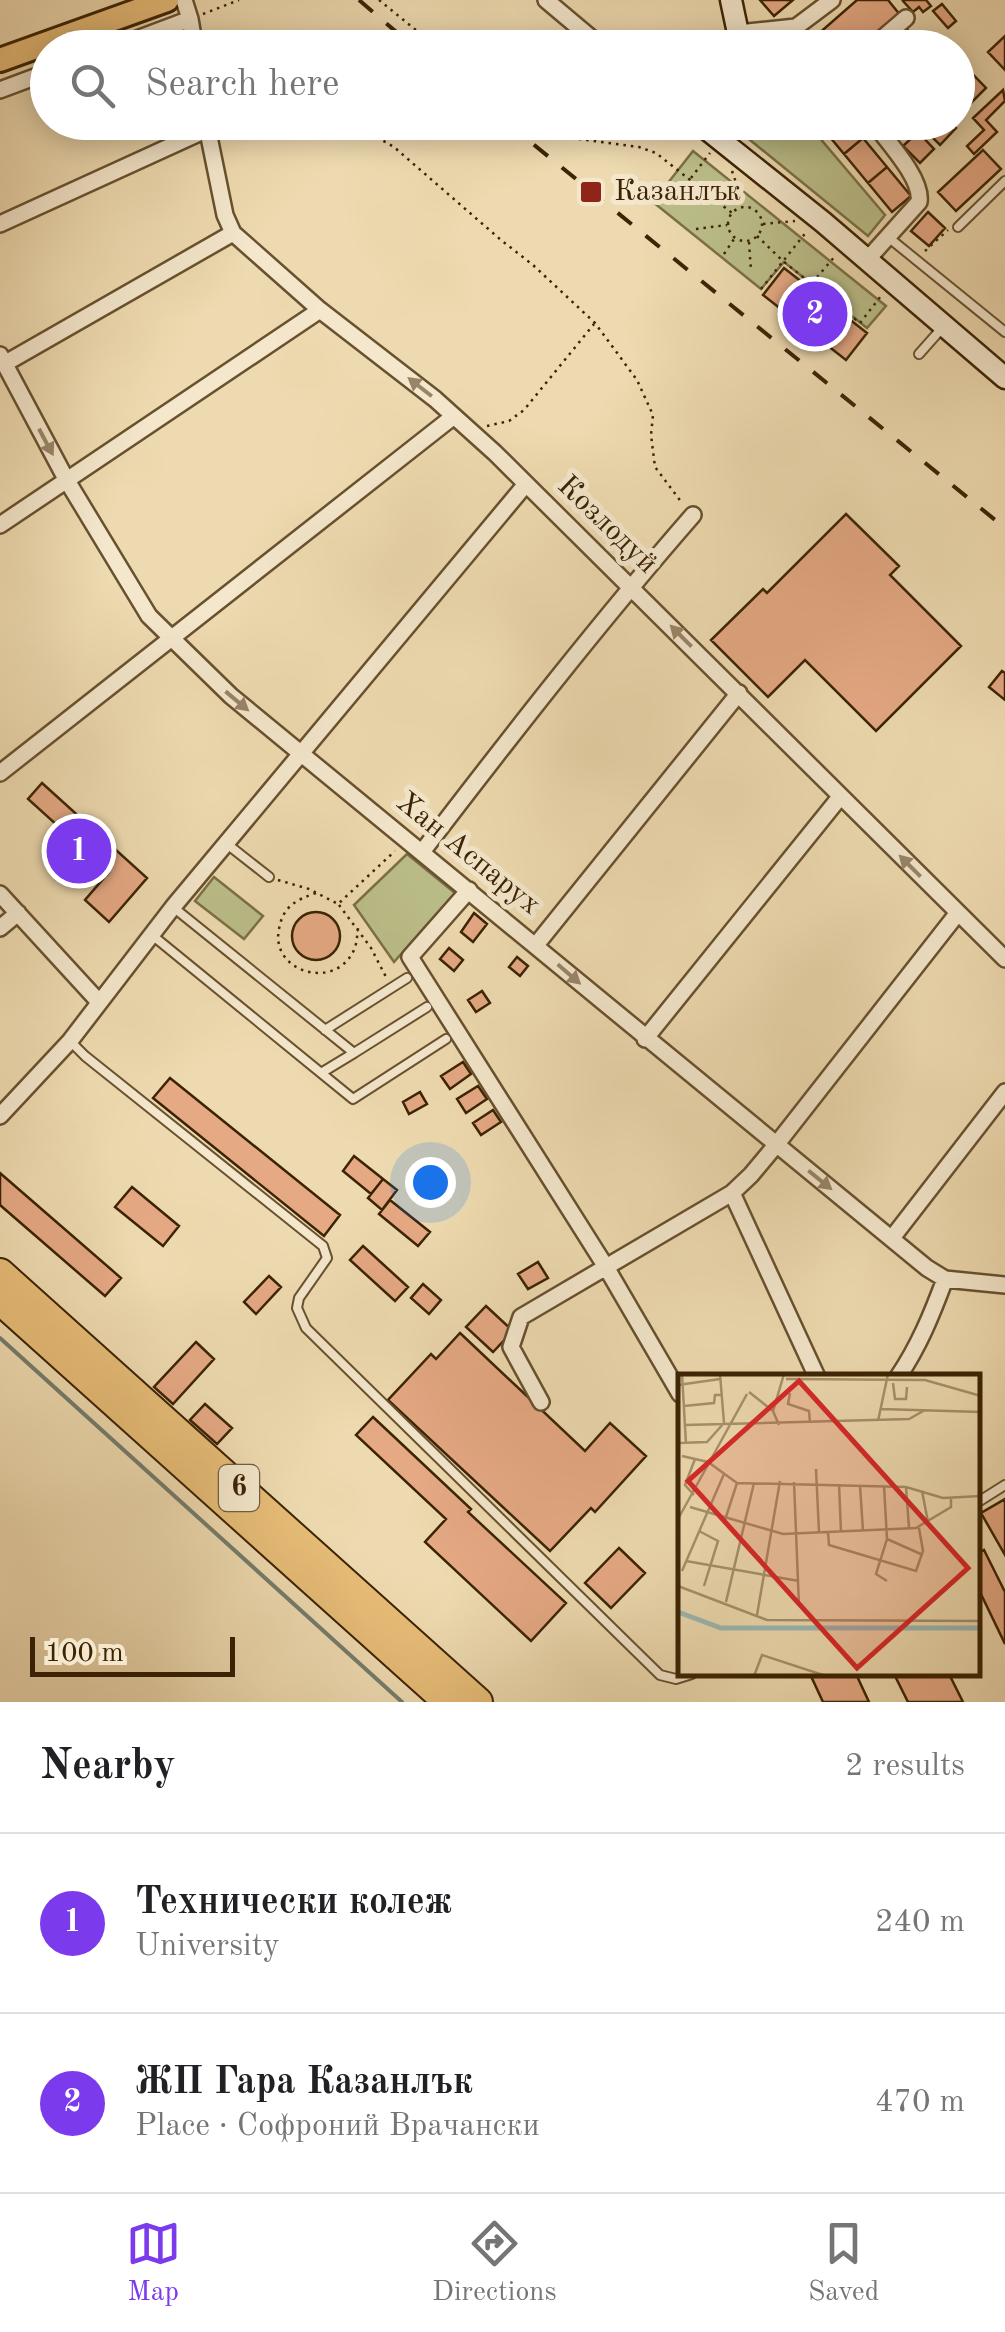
<!DOCTYPE html>
<meta charset="utf-8">
<style>
body{margin:0;font-family:"Old Standard TT",serif;background:#f2f2f2;color:#202124}
.scale{position:absolute;left:30px;bottom:25px;width:205px;box-sizing:border-box;padding-left:10px;border:5px solid #3b2304;border-top:0;font-size:28px;line-height:35px;white-space:nowrap;color:#3b2304;-webkit-text-stroke:8px #f4e7cc;paint-order:stroke}
.you{position:absolute;left:430px;top:1182px;width:35px;height:35px;margin:-25px;border:8px solid #fff;border-radius:50%;background:#1a73e8;box-shadow:0 0 0 15px #1a73e833}
.badge{display:grid;place-items:center;width:65px;height:65px;border-radius:50%;background:#7c3aed;color:#fff;font-size:32px;font-weight:700}
.pin{position:absolute;translate:-50% -50%;border:5px solid #fff;box-shadow:0 2px 10px #0006}
.list{margin:0;padding:0;list-style:none}
h2{display:flex;justify-content:space-between;align-items:center;height:130px;margin:0;padding:0 40px;font-size:42px}
h2 small{font-size:32px;font-weight:400;color:#757577}
.list li{display:grid;grid-template-columns:65px 1fr auto;gap:30px;align-items:center;box-sizing:border-box;height:180px;padding:0 40px;border-top:2px solid #e0e0e0}
.list b{display:block;font-size:38px;white-space:nowrap}
.list p{margin:0;font-size:32px;white-space:nowrap;color:#757577}
.list em{font-size:32px;font-style:normal;color:#757577}
.icon{flex:none;width:55px;height:55px;fill:none;stroke:currentColor;stroke-width:2;stroke-linecap:round;stroke-linejoin:round}
.map{position:relative;flex:none;width:1005px;height:1702px;overflow:hidden}
.search{position:absolute;background:#fff;box-shadow:0 5px 25px #0003;left:30px;right:30px;top:30px;height:110px;display:flex;align-items:center;gap:25px;box-sizing:border-box;padding:0 35px;border-radius:55px;color:#757577;font-size:38px}
.sheet{height:490px;background:#fff}
nav{display:flex;justify-content:space-around;align-items:center;box-sizing:border-box;height:140px;border-top:2px solid #e0e0e0;background:#fff;font-size:28px;color:#757577}
nav a{display:grid;justify-items:center;gap:5px}
nav .on{color:#7c3aed}
.map>svg:first-child{display:block}
</style>
<div class="map">
<svg width="1005" height="1702" viewBox="0 0 1005 1702">
<rect width="100%" height="100%" fill="#eedab0"/>
<filter id="stains"><feTurbulence type="fractalNoise" baseFrequency=".002" numOctaves="4"/><feColorMatrix values="0 0 0 0 .2 0 0 0 0 .09 0 0 0 0 .02 0 0 0 .5 -.17"/></filter>
<radialGradient id="worn" r=".72"><stop offset=".6" stop-color="#630" stop-opacity="0"/><stop offset="1" stop-color="#630" stop-opacity=".3"/></radialGradient>
<path fill="#bbbe89" stroke="#7b7046" stroke-width="2.5" d="M728,122l79,1 78,92 -17,21z
M693,151l193,155 -19,22 -83,-66 -23,27 -108,-87z
M407,854l48,39 -61,69 -40,-57z
M214,877l49,39 -19,23 -49,-38z"/>
<g fill="none" stroke-linecap="round" stroke-linejoin="round">
<path stroke="#757d6d" stroke-width="4" d="M0,1338l402,364"/>
</g>
<path fill="#e5a984" stroke="#3b2304" stroke-width="2.5" d="M760,0h33l-19,16z
M857,0h31l13,16 -36,32h-50l-6,-6z
M905,0h21l5,6 -8,6 -4,-5 -6,5 -10,-11z
M942,4l14,17 -8,7 -15,-17z
M904,26l11,12 -10,10h-25z
M1005,36v34l-17,-18z
M958,59l28,29 -21,21 -7,-8z
M1003,90l2,11 -19,19 11,12 -23,22 -7,-8 17,-16 -11,-12z
M823,122h27l13,16 -19,16 -24,-29z
M924,122h26l6,6 -16,17 -19,-19z
M918,132l16,17 -14,14 -17,-17z
M863,138l24,29 -19,16 -24,-29z
M983,150l18,19 -45,42 -18,-19z
M887,167l24,29 -19,16 -24,-29z
M928,212l17,16 -16,18 -18,-15z
M784,268l83,65 -21,27 -83,-65z
M846,514l53,52 -9,9 71,71 -85,85 -71,-71 -37,37 -57,-57 52,-51 4,4z
M1002,671l3,2v27l-16,-13z
M42,783l105,95 -38,44 -24,-22 24,-28 -81,-73z
M292 936a24 24 0 1 1 48 0a24 24 0 1 1-48 0Z
M474,913l13,11 -14,18 -12,-10z
M449,948l14,12 -9,11 -14,-12z
M517,957l11,9 -8,10 -11,-9z
M482,991l8,12 -14,9 -8,-12z
M463,1062l8,12 -21,15 -9,-13z
M170,1078l170,137 -16,21 -171,-138z
M478,1086l9,13 -21,14 -9,-14z
M420,1092l7,12 -18,10 -6,-12z
M493,1110l8,12 -20,13 -8,-12z
M354,1156l29,23 -12,15 -28,-23z
M0,1173l121,105 -16,18 -105,-91z
M383,1179l14,11 -15,20 -14,-12z
M132,1187l47,39 -16,20 -48,-39z
M390,1200l40,32 -12,14 -39,-32z
M363,1246l45,41 -13,14 -45,-41z
M538,1262l10,16 -20,11 -10,-15z
M269,1276l12,11 -25,27 -12,-12z
M423,1284l18,16 -12,14 -18,-16z
M486,1306l27,25 -20,21 -27,-25z
M460,1333l125,118 25,-28 36,33 -51,56 -4,-4 -41,43 -162,-151 43,-46 5,5z
M196,1342l18,17 -41,45 -19,-17z
M205,1404l27,24 -15,16 -27,-24z
M373,1417l98,92 -3,3 98,91 -35,38 -106,-99 21,-23 -90,-84z
M1005,1499v56l-24,-42z
M619,1548l26,25 -34,35 -26,-25z
M984,1550l21,42v52l-27,-56v-35z
M810,1674h46l13,28h-46z
M894,1674h55l14,28h-55z"/>
<g fill="none" stroke-linecap="round" stroke-linejoin="round">
<g stroke="#68512f" stroke-width="12">
<path id="lane" d="M641,122l18,11 17,-11
M958,227l47,-46
M888,237l117,95
M919,354l24,-27
M227,844l42,33
M173,907l181,146 73,-46
M152,935l201,164 93,-60
M325,1030l82,-52
M70,1041l15,15 238,190 4,12 -28,40 -2,10 9,20 354,347 16,4 16,-5
M321,1073l33,-20
M978,1502l27,-17"/>
</g>
<g stroke="#68512f" stroke-width="20">
<path id="street" d="M184,0l6,19 5,29
M546,0l57,48
M738,33l58,-6 36,-27
M113,48l77,-29
M871,48l35,-30
M0,90l48,-18
M206,122l19,93 8,18 87,77 115,89 60,54 510,506
M0,224l208,-95
M867,260l52,-58c4,-23 -32,-61 -46,-80
M0,355l66,124 83,137 82,80 696,572 18,11 60,6
M4,364l229,-131
M0,525l320,-215
M0,773l454,-357
M422,852c88,-115 176,-228 271,-337
M469,890l-59,67 196,310 74,127
M0,894l99,108
M0,928l18,-15
M536,945l203,-252
M645,1039l195,-242
M0,1116l70,-75 103,-134 353,-423
M732,1193l85,184
M892,1238l113,-146
M898,1377c21,-31 34,-63 47,-98
M541,1402l-30,-55 10,-30 211,-124 19,-18 25,-30 181,-231"/>
</g>
<g stroke="#3b2304" stroke-width="25">
<path id="secondary" d="M731,0l7,33 -5,15
M706,122l-2,5 119,95 182,156"/>
</g>
<g stroke="#3b2304" stroke-width="28">
<path id="primary" d="M0,60l167,-60"/>
</g>
<g stroke="#3b2304" stroke-width="32">
<path id="highway" d="M0,1273l478,429
M0,1300l448,402"/>
</g>
<path stroke="#3b2304" stroke-width="2.5" stroke-dasharray="2.5 5" stroke-linecap="butt" d="M379,0l59,48
M203,14l36,-14
M210,35l15,13
M351,122l43,25 107,93 32,25 62,58 42,57 16,35 -2,20 4,32 27,36
M539,122l17,14 83,11 17,6 76,60
M732,171l12,35
M691,178l19,-25
M728 224a17 17 0 1 1 34 0a17 17 0 1 1-34 0Z
M763,224l32,-3
M696,229l31,-4
M757,236l26,25 77,62 21,-27
M749,242l2,29
M925,251l23,-21
M724,254l10,-15
M812,283l24,-28
M761,289l46,-58
M487,426l22,-5 15,-11 70,-86
M278,880l31,9 29,15 57,-53
M316,893c-20,7 -33,13 -37,36 -9,42 54,62 74,23 4,-7 4,-16 5,-24
M339,905l32,43 15,29"/>
<use href="#lane" stroke="#f4e7cc" stroke-width="8"/>
<use href="#street" stroke="#f4e7cc" stroke-width="15"/>
<use href="#secondary" stroke="#f4e7cc" stroke-width="20"/>
<use href="#primary" stroke="#e7bd78" stroke-width="22"/>
<use href="#highway" stroke="#e7bd78" stroke-width="28"/>
<path stroke="#3b2304" stroke-width="4" stroke-dasharray="18 18" stroke-linecap="butt" d="M359,0l56,48
M506,122l499,406"/>
</g>
<defs><path id="oneway-solid" d="M-6-.8H1V-3.2L6.5 0L1 3.2V.8H-6Z" transform="scale(2.5)"/></defs>
<g fill="#988568">
<use href="#oneway-solid" transform="translate(420 387) rotate(-142)"/>
<use href="#oneway-solid" transform="translate(46 442) rotate(62)"/>
<use href="#oneway-solid" transform="translate(681 636) rotate(-135)"/>
<use href="#oneway-solid" transform="translate(237 701) rotate(40)"/>
<use href="#oneway-solid" transform="translate(910 866) rotate(-135)"/>
<use href="#oneway-solid" transform="translate(569 974) rotate(41)"/>
<use href="#oneway-solid" transform="translate(820 1180) rotate(39)"/>
</g>
<rect fill="#8f2418" stroke="#f4e7cc" stroke-width="4" x="579" y="180" width="24" height="24" rx="5"/>
<g text-anchor="middle" dominant-baseline="central" stroke-width="10" stroke-linejoin="round" paint-order="stroke">
<rect fill="#f4e7cc" stroke="#725e40" stroke-width="2.5" x="219" y="1465" width="40" height="46" rx="8"/>
<g font-size="28" font-weight="bold" fill="#3b2304">
<text x="239" y="1488">6</text>
</g>
<g font-size="30" fill="#3b2304" stroke="#f4e7cc" text-anchor="start">
<text x="614" y="192">Казанлък</text>
</g>
<g font-size="30" fill="#3b2304" stroke="#f4e7cc">
<text transform="translate(607 525) rotate(44)">Козлодуй</text>
<text transform="translate(468 854) rotate(39)">Хан Аспарух</text>
</g>
</g>
<g transform="translate(678 1374)">
<rect width="302" height="302" fill="#eedab0"/>
<path fill="none" stroke="#9bb9b3" stroke-width="5" d="M0,238l43,16h260"/>
<path fill="none" stroke="#a6916b" stroke-width="2.5" d="M4,0l4,70M42,0l4,49M108,5l139,1 56,16M215,9l2,16h11l1,-12M0,11l42,-6M71,18l24,19 6,14M112,19l-2,11 21,7 1,12M6,32l30,-3 1,-8h7M203,35l100,3M95,37l11,-37M200,47l10,-47M7,51l224,-6 16,-9M0,69l29,-1 17,-19M4,82l26,6 29,21 169,4 37,11 38,-2M138,95l3,63M116,108l5,124M161,110l2,48M182,111l3,46M206,112l3,53 -11,35 11,7M228,113l3,41M244,117l6,31M16,121l-9,-10 10,-26M12,133l93,27 133,-6 35,-21v-9M0,145l69,-125M47,146l12,-37M21,157l19,10 -14,45M150,158l1,13 87,26 7,-20 -4,-23M209,165l36,16M8,187l113,20M4,197l42,-97M0,212l89,34 214,1M48,228l28,-119M79,241l23,-134M76,302l8,-21 64,21"/>
<path fill="#d62828" fill-opacity="0.15" stroke="#d62828" stroke-width="5" d="M121,7l169,187 -111,100 -169,-187z"/>
<rect width="302" height="302" fill="none" stroke="#3b2304" stroke-width="5"/>
</g>
<rect width="100%" height="100%" filter="url(#stains)"/>
<rect width="100%" height="100%" fill="url(#worn)"/>
</svg>
<div class="scale">100 m</div>
<div class="you"></div>
<div class="pin badge" style="left:79px;top:851px">1</div>
<div class="pin badge" style="left:815px;top:314px">2</div>
<div class="search"><svg class="icon" aria-label="search" viewBox="0 0 24 24"><circle cx="10" cy="10" r="6"/><path d="M15 15l6 6"/></svg>Search here</div>
</div>
<section class="sheet">
<h2>Nearby<small>2 results</small></h2>
<ul class="list">
<li><span class="badge">1</span><div><b>Технически колеж</b><p>University</p></div><em>240 m</em></li>
<li><span class="badge">2</span><div><b>ЖП Гара Казанлък</b><p>Place · Софроний Врачански</p></div><em>470 m</em></li>
</ul>
</section>
<nav>
<a class="on"><svg class="icon" aria-label="map" viewBox="0 0 24 24"><path d="M3 6l6-2 6 2 6-2v14l-6 2-6-2-6 2zM9 4v14M15 6v14"/></svg>Map</a>
<a><svg class="icon" aria-label="directions" viewBox="0 0 24 24"><path d="M12 3l9 9-9 9-9-9zM9 14v-3h6M13 9l2 2-2 2"/></svg>Directions</a>
<a><svg class="icon" aria-label="saved" viewBox="0 0 24 24"><path d="M7 4h10v16l-5-4-5 4z"/></svg>Saved</a>
</nav>
